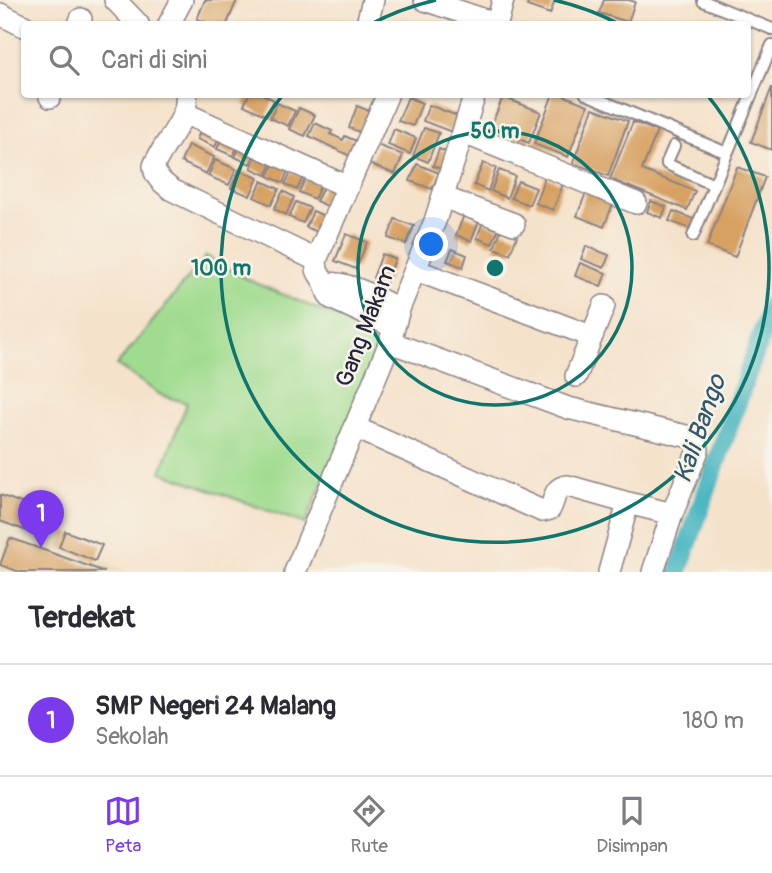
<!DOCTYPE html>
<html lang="id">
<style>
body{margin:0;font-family:Pangolin,sans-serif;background:#f2f2f3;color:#2b2b33}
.you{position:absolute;left:432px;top:245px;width:24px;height:24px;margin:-18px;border:5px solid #fff;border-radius:50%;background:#1a73e8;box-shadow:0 0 0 10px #1a73e833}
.badge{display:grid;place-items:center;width:46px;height:46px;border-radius:50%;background:#7c3aed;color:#fff;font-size:23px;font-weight:700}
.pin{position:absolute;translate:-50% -58px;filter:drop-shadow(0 2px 4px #0008)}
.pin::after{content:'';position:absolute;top:37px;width:24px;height:21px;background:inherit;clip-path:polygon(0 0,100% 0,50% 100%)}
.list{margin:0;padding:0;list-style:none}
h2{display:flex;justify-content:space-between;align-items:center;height:91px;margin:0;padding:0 28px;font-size:30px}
h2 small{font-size:23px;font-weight:400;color:#7c7c81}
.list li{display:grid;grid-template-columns:46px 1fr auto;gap:21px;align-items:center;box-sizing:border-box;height:112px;padding:0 28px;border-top:2px solid #e1e1e2}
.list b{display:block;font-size:26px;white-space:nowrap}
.list p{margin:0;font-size:23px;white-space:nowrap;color:#7c7c81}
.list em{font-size:23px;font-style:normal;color:#7c7c81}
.icon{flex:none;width:38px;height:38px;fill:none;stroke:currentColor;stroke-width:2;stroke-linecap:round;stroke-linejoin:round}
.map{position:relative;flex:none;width:772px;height:572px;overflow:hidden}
.search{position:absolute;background:#fff;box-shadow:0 2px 5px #0004;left:21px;right:21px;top:21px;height:77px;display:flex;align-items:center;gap:18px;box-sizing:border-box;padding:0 24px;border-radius:7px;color:#7c7c81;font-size:26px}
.sheet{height:203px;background:#fff}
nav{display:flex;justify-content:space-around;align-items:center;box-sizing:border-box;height:98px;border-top:2px solid #e1e1e2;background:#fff;font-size:19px;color:#7c7c81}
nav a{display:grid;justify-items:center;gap:4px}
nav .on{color:#7c3aed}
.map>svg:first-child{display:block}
</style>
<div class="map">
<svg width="772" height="572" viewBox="0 0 772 572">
<rect width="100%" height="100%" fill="#f7f3e8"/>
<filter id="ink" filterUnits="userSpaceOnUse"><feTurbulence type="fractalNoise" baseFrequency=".0143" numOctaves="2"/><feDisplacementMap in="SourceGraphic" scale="14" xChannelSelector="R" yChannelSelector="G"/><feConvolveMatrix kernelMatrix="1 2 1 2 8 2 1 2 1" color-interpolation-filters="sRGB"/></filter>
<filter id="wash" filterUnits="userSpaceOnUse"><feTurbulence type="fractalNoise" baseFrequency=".00686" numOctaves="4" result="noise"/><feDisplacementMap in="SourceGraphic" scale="28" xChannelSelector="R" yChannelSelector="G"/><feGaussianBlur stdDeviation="1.57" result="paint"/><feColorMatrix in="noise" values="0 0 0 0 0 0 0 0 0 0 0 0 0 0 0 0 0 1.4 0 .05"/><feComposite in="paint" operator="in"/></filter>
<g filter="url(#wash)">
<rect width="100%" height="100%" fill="#f5e2cb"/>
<path fill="#e5daba" d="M0,496l40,27 85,49h-125z"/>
<path fill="#a0dc8f" stroke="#617f65" stroke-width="2" d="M206,256l47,26 127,53v13l-75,176 -144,-52 26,-69 -26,-8 -44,-30z"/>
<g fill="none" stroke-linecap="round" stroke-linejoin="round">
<path stroke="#48b6c2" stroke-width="19" d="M678,572l94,-268"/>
</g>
<g id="blocks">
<path fill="#d7a162" d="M205,0h32l-10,24h-16l-14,-5z
M529,0h26l-5,14 -23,-8z
M604,0h25l6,2 -7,20 -29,-9z
M772,87v63l-21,-8z
M249,94h13l12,6 -7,16 -23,-11z
M553,94h7l28,11 -20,52 -34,-13z
M408,97l14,6 -9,23 -15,-5z
M503,97l38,15 -12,31 -39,-15z
M277,103l18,8 -7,15 -18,-8z
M429,105l34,13 -6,16 -34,-13z
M357,106l18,7 -8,22 -18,-7z
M299,108l16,7 -10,21 -16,-7z
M593,108l35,13 -20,55 -35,-13z
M633,122l24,9 -15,39 53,21 -8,19 -77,-31z
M204,123l18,8 -7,16 -18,-8z
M315,123l17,8 -2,3 13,6 2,-4 20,9 -7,15 -49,-24z
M424,128l15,5 -11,29 -15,-6z
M394,129l22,9 -6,16 -22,-9z
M224,133l16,8 -7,15 -16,-7z
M242,142l15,7 -7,15 -15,-7z
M188,145l26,12 -8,17 -25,-12z
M377,145l26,10 -8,19 -26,-10z
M439,149l15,6 -6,16 -15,-5z
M258,152l16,7 -8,16 -15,-7z
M215,160l21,9 -7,16 -21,-9z
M275,162l14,6 -6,15 -15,-7z
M483,163l13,5 -8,23 -14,-6z
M417,164l22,9 -7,16 -22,-8z
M737,167l28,10 -30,80 -28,-11z
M239,170l19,8 -8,18 -19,-8z
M499,170l16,6 -8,22 -16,-7z
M291,172l12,5 -6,13 -12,-6z
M306,177l15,7 -7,15 -15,-7z
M545,177l18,7 -10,26 -18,-7z
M262,181l17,8 -8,16 -17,-8z
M518,181l18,7 -7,17 -18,-7z
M325,183l19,9 -8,18 -20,-9z
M587,190l27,11 -10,26 -27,-11z
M283,191l11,6 -8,18 -12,-6z
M651,201l15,6 -4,11 -15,-6z
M296,202l14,6 -7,15 -14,-6z
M313,211l18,8 -7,16 -18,-8z
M673,211l23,9 -3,10 -24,-9z
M464,215l15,6 -8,20 -15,-6z
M395,219l19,7 -8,18 -18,-6z
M483,222l16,6 -7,16 -15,-6z
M501,230l16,6 -7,18 -16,-6z
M346,234l21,8 -11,27 -21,-8z
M586,246l23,9 -5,13 -23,-9z
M452,249l15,6 -4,12 -16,-6z
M382,254l13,5 -9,24 -13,-5z
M580,263l26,10 -5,13 -26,-10z
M0,495l35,13 -8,23 -27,-10z
M65,531l37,14 -7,16 -36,-14z
M10,538l95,34h-85l-20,-7z"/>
</g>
</g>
<g filter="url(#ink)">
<use href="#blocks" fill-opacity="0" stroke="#8c8283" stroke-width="2"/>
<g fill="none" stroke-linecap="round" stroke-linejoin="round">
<g stroke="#8c8283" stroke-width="14">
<path id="service" d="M703,1l69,28
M586,94l141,59
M674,146l-7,16v2l47,21
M693,236l79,-191"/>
</g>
<g stroke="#8c8283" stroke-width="24">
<path id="minor" d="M115,0l23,24
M425,0l72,24
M0,14l24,12
M79,24l2,-5
M169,24l13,-24
M367,24l6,-24
M497,24l6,-24
M186,94c4,25 -24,50 -32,72 0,11 10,18 18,24l144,70c1,15 2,11 8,22 3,6 2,10 7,16l63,29
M50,97l1,-3
M184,113l164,74
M464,133l172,70
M443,197l71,27
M316,260l71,-164
M415,270l176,66
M325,283c26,-1 51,15 74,26
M390,342l178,66 122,29 6,4 2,9 -26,64 -44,-11
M576,376l28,-70
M354,427l188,84 8,-2c6,-11 3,-22 18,-23l60,17 -19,69
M295,572l95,-230 9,-33 36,-88 40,-127
M653,572l19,-58"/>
</g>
<use href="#service" stroke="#fff" stroke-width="10"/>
<use href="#minor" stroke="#fff" stroke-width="21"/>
</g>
</g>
<g fill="none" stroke="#0f766e" stroke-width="3.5">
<circle cx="495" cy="268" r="137"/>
<path d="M371 24A274 274 0 0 1 436 0M554 0A274 274 0 0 1 619 24M708 96A274 274 0 1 1 282 96"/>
</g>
<g text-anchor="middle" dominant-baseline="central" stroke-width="5" stroke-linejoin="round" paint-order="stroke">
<g font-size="24" fill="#22223b" stroke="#f7f3e8">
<text transform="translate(366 326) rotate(-69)">Gang Makam</text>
</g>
<g font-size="26" font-style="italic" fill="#2f566a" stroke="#f7f3e8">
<text transform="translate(700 429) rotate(-71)">Kali Bango</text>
</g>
</g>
<circle cx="495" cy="268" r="10" fill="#0f766e" stroke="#f7f3e8" stroke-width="3.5"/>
<g font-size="21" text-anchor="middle" font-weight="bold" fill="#0f766e" stroke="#f7f3e8" stroke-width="5" stroke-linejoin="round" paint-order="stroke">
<text x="495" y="138">50 m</text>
<text x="221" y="275">100 m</text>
</g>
</svg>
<div class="you"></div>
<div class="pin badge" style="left:41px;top:548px">1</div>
<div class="search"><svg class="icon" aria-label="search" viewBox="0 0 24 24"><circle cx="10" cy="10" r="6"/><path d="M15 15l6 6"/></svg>Cari di sini</div>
</div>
<section class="sheet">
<h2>Terdekat<small></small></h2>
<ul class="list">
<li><span class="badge">1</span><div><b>SMP Negeri 24 Malang</b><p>Sekolah</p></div><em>180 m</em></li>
</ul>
</section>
<nav>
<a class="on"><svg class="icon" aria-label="map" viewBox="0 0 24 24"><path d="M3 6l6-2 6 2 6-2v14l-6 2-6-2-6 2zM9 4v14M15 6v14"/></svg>Peta</a>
<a><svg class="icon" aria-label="directions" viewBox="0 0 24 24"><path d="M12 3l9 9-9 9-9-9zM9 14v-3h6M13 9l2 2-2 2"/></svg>Rute</a>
<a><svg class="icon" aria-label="saved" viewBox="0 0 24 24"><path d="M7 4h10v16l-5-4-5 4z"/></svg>Disimpan</a>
</nav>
